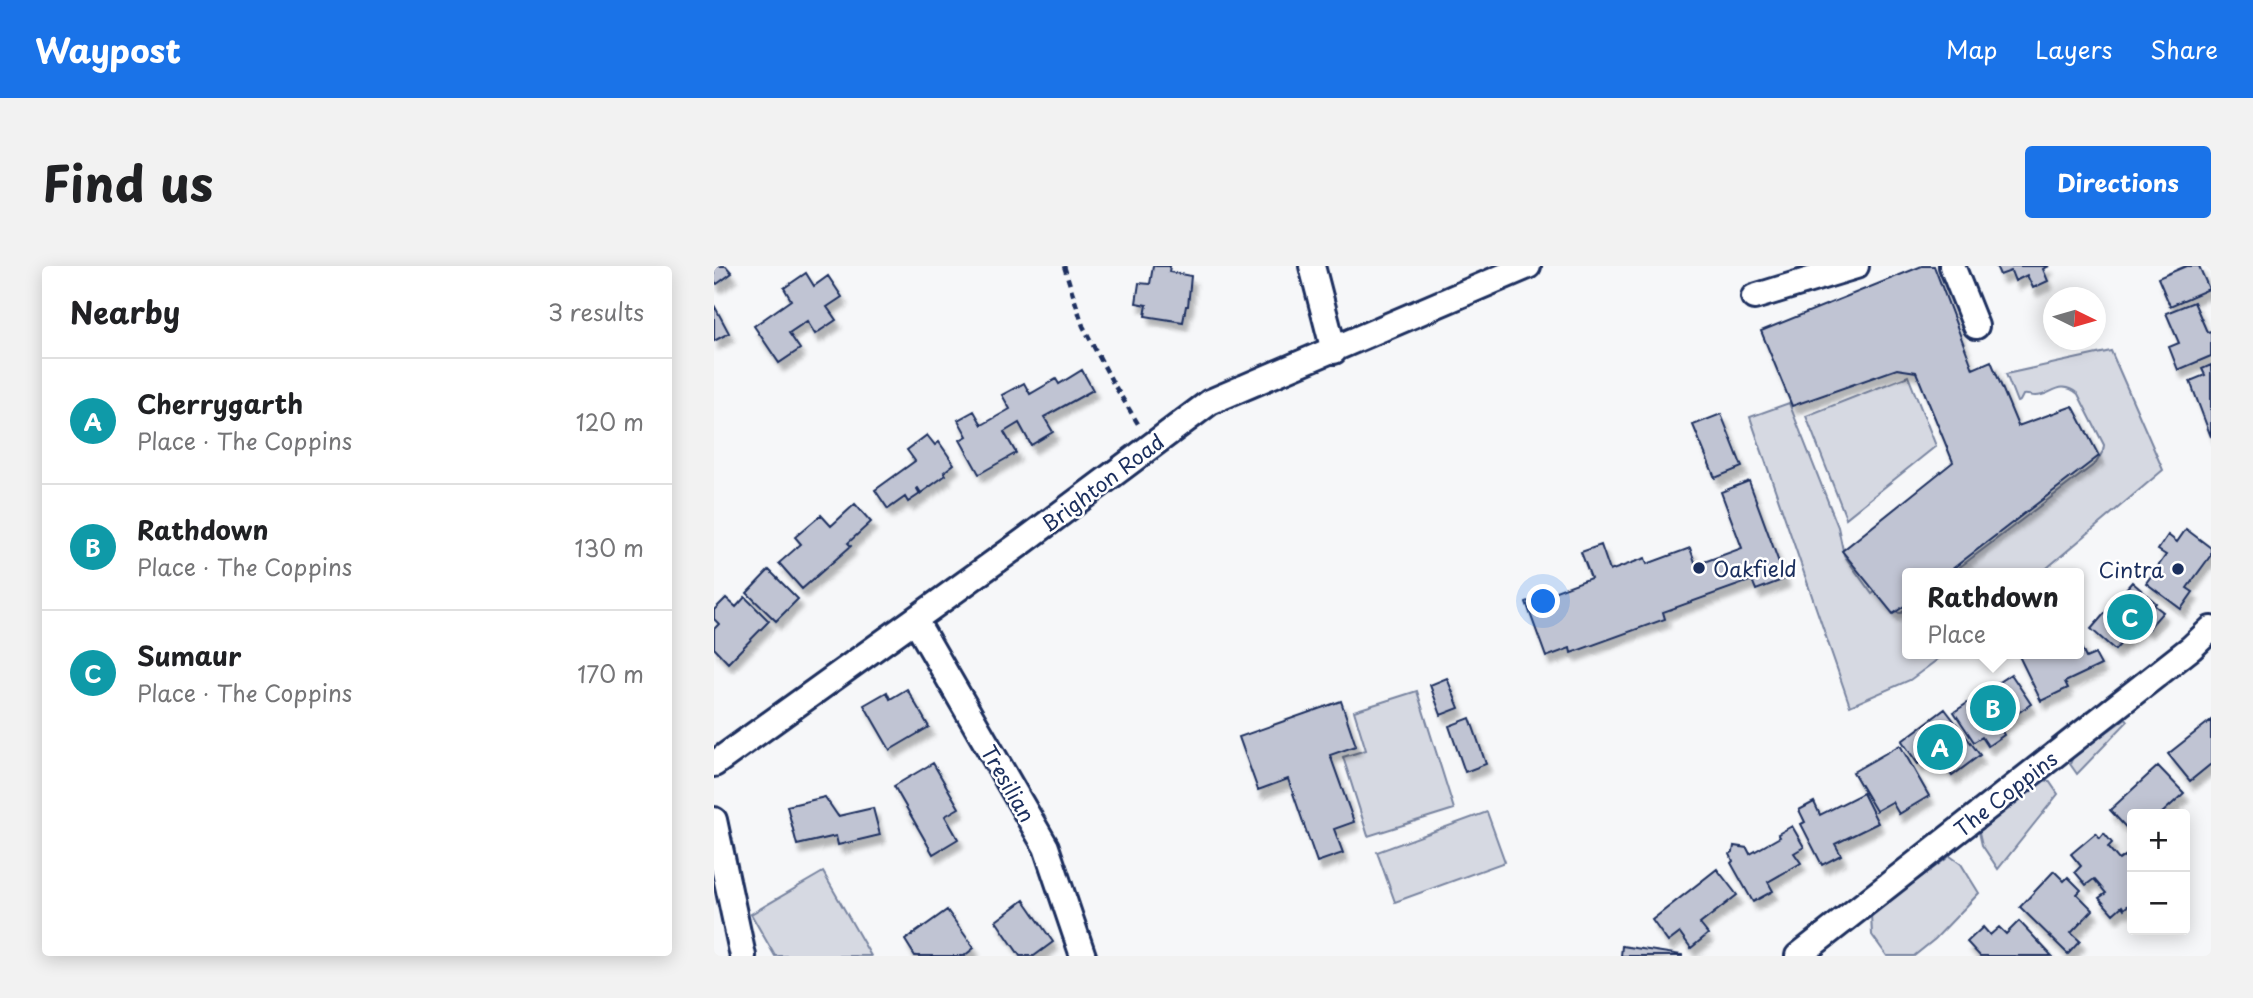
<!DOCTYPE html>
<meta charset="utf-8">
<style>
body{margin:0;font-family:"Playpen Sans",sans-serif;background:#f2f2f2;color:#202124}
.controls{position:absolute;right:21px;bottom:21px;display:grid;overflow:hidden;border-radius:7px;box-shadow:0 4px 18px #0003}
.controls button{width:63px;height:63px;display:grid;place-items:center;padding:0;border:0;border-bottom:2px solid #e0e0e0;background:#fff;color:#202124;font:35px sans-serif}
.compass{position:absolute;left:1329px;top:21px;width:63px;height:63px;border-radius:50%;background:#fff;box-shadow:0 4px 18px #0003;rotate:95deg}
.you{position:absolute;left:830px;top:336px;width:24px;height:24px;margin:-18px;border:5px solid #fff;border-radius:50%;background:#1a73e8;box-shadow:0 0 0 10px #1a73e833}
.badge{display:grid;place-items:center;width:46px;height:46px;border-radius:50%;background:#1a73e8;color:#fff;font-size:23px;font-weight:700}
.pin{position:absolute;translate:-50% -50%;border:4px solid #fff;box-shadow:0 2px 7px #0006}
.popup{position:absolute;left:1188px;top:302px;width:182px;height:91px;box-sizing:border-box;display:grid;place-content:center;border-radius:7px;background:#fff;filter:drop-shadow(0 2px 5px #0005);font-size:23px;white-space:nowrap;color:#757577}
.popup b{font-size:26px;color:#202124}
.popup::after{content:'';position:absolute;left:50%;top:100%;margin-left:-14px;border:14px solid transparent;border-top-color:#fff}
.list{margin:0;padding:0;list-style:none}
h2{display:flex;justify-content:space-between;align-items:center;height:91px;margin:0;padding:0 28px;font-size:30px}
h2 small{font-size:23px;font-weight:400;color:#757577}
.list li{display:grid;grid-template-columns:46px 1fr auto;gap:21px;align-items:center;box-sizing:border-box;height:126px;padding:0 28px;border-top:2px solid #e0e0e0}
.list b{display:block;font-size:26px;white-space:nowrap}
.list p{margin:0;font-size:23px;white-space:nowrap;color:#757577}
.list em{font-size:23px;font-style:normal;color:#757577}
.map{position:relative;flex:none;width:1497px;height:690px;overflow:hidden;border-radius:7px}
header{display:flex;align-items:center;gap:42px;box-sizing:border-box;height:98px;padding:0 35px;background:#1a73e8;color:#fff}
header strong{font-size:33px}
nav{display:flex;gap:38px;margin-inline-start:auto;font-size:24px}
.intro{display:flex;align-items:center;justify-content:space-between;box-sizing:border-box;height:168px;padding:0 42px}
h1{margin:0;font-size:49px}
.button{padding:18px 32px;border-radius:7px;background:#1a73e8;color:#fff;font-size:24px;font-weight:700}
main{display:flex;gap:42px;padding:0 42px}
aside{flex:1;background:#fff;border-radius:7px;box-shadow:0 4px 18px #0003}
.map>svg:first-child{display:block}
</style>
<header>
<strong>Waypost</strong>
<nav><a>Map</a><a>Layers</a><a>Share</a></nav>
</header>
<div class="intro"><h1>Find us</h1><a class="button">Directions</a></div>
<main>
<aside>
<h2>Nearby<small>3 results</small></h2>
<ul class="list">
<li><span class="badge" style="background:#0f9aa8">A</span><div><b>Cherrygarth</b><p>Place · The Coppins</p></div><em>120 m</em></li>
<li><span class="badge" style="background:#0f9aa8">B</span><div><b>Rathdown</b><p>Place · The Coppins</p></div><em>130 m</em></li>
<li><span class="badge" style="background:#0f9aa8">C</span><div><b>Sumaur</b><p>Place · The Coppins</p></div><em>170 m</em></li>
</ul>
</aside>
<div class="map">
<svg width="1497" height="690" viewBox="0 0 1497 690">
<defs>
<filter id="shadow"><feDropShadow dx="4.5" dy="8" stdDeviation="2" flood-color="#0004"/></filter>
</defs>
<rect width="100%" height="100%" fill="#f6f7f9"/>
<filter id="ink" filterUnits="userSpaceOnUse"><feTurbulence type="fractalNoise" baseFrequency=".0143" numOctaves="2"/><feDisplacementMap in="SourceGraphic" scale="14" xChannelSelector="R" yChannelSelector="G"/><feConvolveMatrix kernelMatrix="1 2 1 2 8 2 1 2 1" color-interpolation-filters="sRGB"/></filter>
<g filter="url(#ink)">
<path fill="#d6d9e2" stroke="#7884a0" stroke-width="2" d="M1397,85l52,119 -122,103h-89l144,-110 7,-12 1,-6 -26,-51c-19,-16 -27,3 -43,2 -4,0 -8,-2 -12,-1l-3,6 -3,1 -11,-28z
M1194,110l28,70 -90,72 -40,-102z
M1075,137l49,124 6,28 28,39 4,-3 16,21 9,1 6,-5v46h38l-35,26 -60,26 -100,-289z
M703,425l37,118 -86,27 -25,-79 23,-7 -12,-39z
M1412,452l2,3 -51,53 -7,-10 3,-7z
M1328,514l7,1 9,13 -60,75 -16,-24 -3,-13z
M773,546l18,50 -110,40 -18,-50z
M1236,590l11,8 18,29 -44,46 -21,17h-27l-15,-21 -1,-21z
M109,606l48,84h-96l-24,-42z"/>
<path fill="#c0c4d3" stroke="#1b2f5e" stroke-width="2" filter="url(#shadow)" d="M0,0h12l6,7 -15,11 -3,-3z
M439,0h17l-1,6 22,4 -3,30h-2l-3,16 -38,-6 2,-11 -11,-2 3,-20 11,1z
M1208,0h12l39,103 18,-8 27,65 55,-20 26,50 -152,117h-40v31l-14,10 -51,-63 111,-89 -37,-90 -19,-3 -105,37 -31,-75z
M1282,0h53l-6,3 5,12 -15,7 -6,-13 -12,6 -4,-10 -11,4z
M1472,0h13l10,23 -39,17 -12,-28z
M92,7l8,13 14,-10 14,21 -15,10 9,13 -21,14 -8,-13 -18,12 11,16 -21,14 -25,-37 37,-26 -7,-12z
M1480,36l13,30 4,-1v25l-33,14 -9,-23 10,-4 -13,-30z
M0,39l15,28 -15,8z
M1497,99v72l-21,-56 15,-6 -3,-6z
M368,104l11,20 -49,27 9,15 -22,13 -12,-22 -15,9 12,21 -37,21 -19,-34 7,-4 -9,-16 16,-9 8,14 28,-16 -8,-14 22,-12 6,11 26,-15 3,5z
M1007,148l21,53 -27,11 -22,-53z
M213,169l8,10 4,-3 15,22 -10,8 2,3 -25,18 -3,-5 -1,1 3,5 -12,8 -3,-5 -17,12 -13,-19 40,-29 -8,-11z
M1035,215l36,98 -29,11 -4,-10 -89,32 2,7 -94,34 -1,-5 -24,9 -20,-55 65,-24 -10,-26 20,-7 9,26 35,-13 2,6 43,-16 6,17 46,-17 -21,-56z
M141,238l16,18 -23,21 3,3 -49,43 -23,-26 22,-19 -6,-7 26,-22 10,11z
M1472,263l25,19v7l-24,33 6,4 -12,17 -35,-26 20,-28 -8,-5 10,-15 9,7z
M55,304l29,29 -22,22 -29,-28z
M1418,316l24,21 -2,2 9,7 -15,17 -8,-7 -25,28 -24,-21z
M31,331l24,24 -41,42 -14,-15v-19l5,-5 -5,-5v-9l12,-12 10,9z
M1365,377l7,15 9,-4 6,11 -36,17 3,6 -27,13 -23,-47h61z
M1297,408l20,30 -32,22 5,9 -16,11 -6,-9 -8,5 -20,-30z
M733,412l12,30 -18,7 -11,-30z
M193,423l22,38 -39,23 -26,-45 23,-13 3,7z
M627,435l15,45 -26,9 24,67 -20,7 9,24 -26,9 -29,-83 -30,11 -19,-53z
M1231,443l35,46 -28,21 -18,-24 -16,12 -16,-23z
M756,452l16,46 -21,8 -16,-46z
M1497,454v44l-21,17 -22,-27z
M1186,479l29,51 -30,18 -7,-12 -16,9 -23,-39z
M219,497l26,45 -14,8 13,23 -25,15 -39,-68z
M1444,500l26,27 -23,21h-29v20l-22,-24z
M1149,527l15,30 -43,21 6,11 -19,10 -21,-41 4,-2 -6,-12 15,-8 6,13z
M111,531l13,19 35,-8 7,27 -42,10 -2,-9 -39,9 -10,-39z
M1078,560l12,21 -10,6 7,10 -33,19 5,9 -20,11 -22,-39 2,-2 -3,-7 3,-2 1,-6 13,2 3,6 30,-17 -2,-3z
M1382,567l4,5 4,-5 8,10 -4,4 11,13 13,-9v51l-8,7 -2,-3 -9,8 -14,-16 7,-5 -12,-14 -8,6 -11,-13 6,-6 -10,-12z
M1003,603l20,26 -37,29 8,10 -17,14 -11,-15 -12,9 -16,-22z
M1340,605l10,10 4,-4 13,13 -4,4 16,16 -22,23 9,8 -12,13 -48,-47z
M310,634l29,42 -19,14h-14l-24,-35z
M233,644l27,38 -10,8h-49l-10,-16z
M1305,655l33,35h-72l-13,-14 16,-15 7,8 9,-8 7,7z
M908,680l60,9v1h-61z"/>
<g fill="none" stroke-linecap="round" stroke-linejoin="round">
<g stroke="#1b2f5e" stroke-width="30">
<path id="minor" d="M598,0l22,85
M1238,0l24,60
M1040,31l102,-31
M201,354l131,227 37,109
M0,498l310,-223 186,-139 318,-136
M0,554l29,136
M1084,690l393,-308 20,-19"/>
</g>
<path stroke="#1b2f5e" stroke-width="4.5" stroke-dasharray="7 5" stroke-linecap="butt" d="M350,0l19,60 30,57 27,44"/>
<use href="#minor" stroke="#fff" stroke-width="24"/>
</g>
</g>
<g fill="#1b2f5e" stroke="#fff" stroke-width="2.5">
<circle cx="985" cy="302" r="7"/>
<circle cx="1464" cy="303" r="7"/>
</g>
<g text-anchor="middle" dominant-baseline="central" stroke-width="5" stroke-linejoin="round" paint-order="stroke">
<g font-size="21" fill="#1b2f5e" stroke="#fff">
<text transform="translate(388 216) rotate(-37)">Brighton Road</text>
<text transform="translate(295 517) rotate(60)">Tresilian</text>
<text transform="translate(1291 527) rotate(-38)">The Coppins</text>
</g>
<g font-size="21" fill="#1b2f5e" stroke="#fff" text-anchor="start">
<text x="999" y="302">Oakfield</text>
<text x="1450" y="303" text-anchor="end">Cintra</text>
</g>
</g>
</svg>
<div class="controls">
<button>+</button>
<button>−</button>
</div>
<svg class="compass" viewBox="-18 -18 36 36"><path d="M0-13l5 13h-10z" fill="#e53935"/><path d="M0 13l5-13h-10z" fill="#757577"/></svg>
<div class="you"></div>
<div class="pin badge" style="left:1226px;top:481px;background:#0f9aa8">A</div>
<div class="pin badge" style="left:1279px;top:442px;background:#0f9aa8">B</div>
<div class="popup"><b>Rathdown</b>Place</div>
<div class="pin badge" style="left:1416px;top:351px;background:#0f9aa8">C</div>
</div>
</main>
